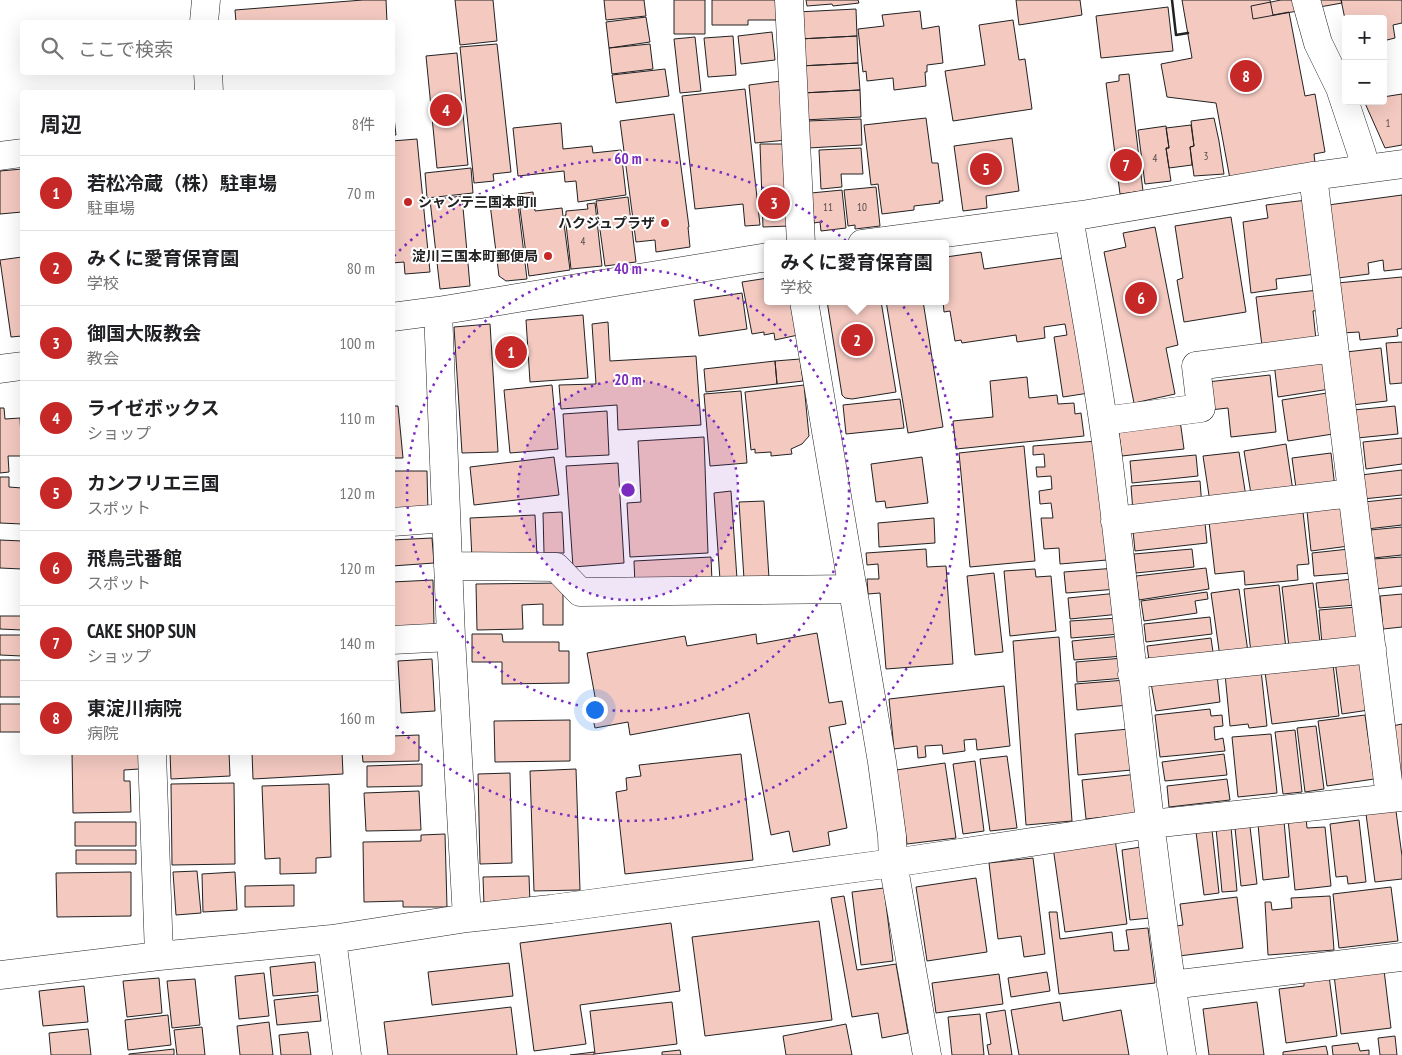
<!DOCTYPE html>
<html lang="ja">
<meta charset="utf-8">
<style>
body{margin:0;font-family:"PT Sans Narrow","Noto Sans JP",sans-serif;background:#f6f6f6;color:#202124}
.controls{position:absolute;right:15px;top:15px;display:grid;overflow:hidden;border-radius:5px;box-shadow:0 5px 20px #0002}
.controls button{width:45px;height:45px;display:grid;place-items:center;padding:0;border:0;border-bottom:1px solid #e0e0e0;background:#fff;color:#202124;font:25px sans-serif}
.you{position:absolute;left:594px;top:709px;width:18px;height:18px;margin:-12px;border:4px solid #fff;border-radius:50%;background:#1a73e8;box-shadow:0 0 0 8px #1a73e833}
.badge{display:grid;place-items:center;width:32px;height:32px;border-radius:50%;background:#c62828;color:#fff;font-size:16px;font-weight:700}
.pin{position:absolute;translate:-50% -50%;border:2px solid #fff;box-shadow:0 1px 5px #0006}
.popup{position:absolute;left:764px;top:240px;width:185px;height:65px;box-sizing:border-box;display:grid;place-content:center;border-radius:5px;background:#fff;filter:drop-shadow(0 1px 4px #0005);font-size:16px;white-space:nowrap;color:#757577}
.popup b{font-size:19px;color:#202124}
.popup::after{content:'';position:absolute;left:50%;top:100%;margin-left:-10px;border:10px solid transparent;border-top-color:#fff}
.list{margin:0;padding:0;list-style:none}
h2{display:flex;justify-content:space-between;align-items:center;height:65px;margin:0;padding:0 20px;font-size:21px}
h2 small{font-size:16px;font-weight:400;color:#757577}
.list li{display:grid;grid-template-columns:32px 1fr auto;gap:15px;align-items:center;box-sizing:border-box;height:75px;padding:0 20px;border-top:1px solid #e0e0e0}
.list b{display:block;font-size:19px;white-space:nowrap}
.list p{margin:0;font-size:16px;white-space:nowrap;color:#757577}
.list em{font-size:16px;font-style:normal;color:#757577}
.icon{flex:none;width:28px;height:28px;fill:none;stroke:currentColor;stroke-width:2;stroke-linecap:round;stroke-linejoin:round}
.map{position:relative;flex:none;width:1402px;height:1055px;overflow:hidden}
.search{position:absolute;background:#fff;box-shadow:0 5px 20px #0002;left:20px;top:20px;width:375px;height:55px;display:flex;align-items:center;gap:12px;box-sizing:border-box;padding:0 18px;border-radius:5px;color:#757577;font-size:19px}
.panel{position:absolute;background:#fff;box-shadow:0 5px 20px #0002;left:20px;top:90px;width:375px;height:665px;border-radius:5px}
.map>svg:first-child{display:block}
</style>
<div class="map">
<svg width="1402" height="1055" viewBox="0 0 1402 1055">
<rect width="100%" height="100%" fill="#fff"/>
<path fill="#f3c9c0" stroke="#222" d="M363,0h23l1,22h-151l-1,-12z
M455,0h38l4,41 -37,4z
M604,0h40l2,16 -40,4z
M674,0h31v34h-31z
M712,0h67l-1,20h-30v5h-36z
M806,0h52l1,3 -26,3 -1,-2 -25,2z
M1016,0h64l2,15 -63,10z
M1182,0h88l3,15 16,-3 16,84 10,-2 10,58 -11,2 1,9 -85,16 -14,-76 -49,-6 -6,-33 31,-6z
M1281,0h60l1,3 -89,16 -2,-13z
M1341,0h61v23l-9,2 2,13 -12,3v-22h-37v5z
M1168,7l5,44 -72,7 -5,-42z
M856,9l1,27 -58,3 -2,-27z
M920,11l2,18 17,-3 4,37 -16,2v7h-2l1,14 -32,4 -1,-12 -26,3 -1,-10 -3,1 -5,-43 26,-3 -2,-11z
M646,17l4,25 -41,6 -3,-26z
M1013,20l6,40 6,-1 7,50 -79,12 -8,-50 40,-6 -6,-40z
M772,32l3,28 -34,4 -3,-28z
M733,36l3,39 -28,2 -4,-39z
M857,36l1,27 -58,3 -1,-27z
M695,37l6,54 -21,2 -6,-54z
M497,44l14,128 -18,2 1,7 -20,2 -14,-136z
M650,44l3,25 -41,5 -3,-26z
M457,53l11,112 -31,3 -11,-112z
M858,63l2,27 -58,3 -2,-27z
M665,69l4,27 -53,7 -4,-28z
M1129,74l14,117 -23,3 -14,-111 13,-2v-6z
M781,81l6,59 -32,3 -6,-58z
M745,89l15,136 -15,1 -2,-22 -48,5 -13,-113z
M860,90l1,27 -57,3 -2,-27z
M1402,94v51l-17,3 -21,-47h19v-4z
M392,100l4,35h-4z
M674,114l15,113h-1l2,20 -34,5 -1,-12 -19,2 -16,-121z
M926,118l6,45h6l5,38h-4l1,2 -26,3v4l-32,4 -4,-30 -7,1 -7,-60z
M1214,118l5,23 5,33 -30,2 -4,-29 4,-1 -3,-25z
M861,119l1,26 -54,3 -1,-27z
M561,123l2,26 29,-3 1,7 28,-3 5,45 -48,7 -2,-21 -11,1 -1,-11 -46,5 -5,-48z
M1191,125l3,21 -4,1 2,18 -23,3 -3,-20h3l-3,-20z
M1166,126l3,22h-3l5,33 -26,3 -7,-54z
M1012,138l7,53 -33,5 1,12 -24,3 -9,-65z
M417,139l13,133 -25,2 -1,-12 -12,1v-122z
M760,144h26l3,82 -26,1z
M861,148l2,26h-22l1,13 -21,2 -2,-39z
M471,168l2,25 -46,5 -2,-25z
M22,169v43l-22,2v-43z
M876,187l4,39 -25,3v-4l-7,1 -4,-36z
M842,190l4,38 -25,3 -1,-9 -6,1 -3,-30z
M533,192l2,19 27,-3 8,62 -41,6 -11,-82z
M503,195l1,11 14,-2 9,75 -21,2 -7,-5 -10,-80z
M1402,195v74l-18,2 -1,-11 -15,3 1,11 -31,4 -10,-73z
M462,196l8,90 -30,3 -10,-89z
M628,197l8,65 -31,4 -9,-65z
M1307,200l9,74 -40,5 1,10 -26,4 -8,-71 25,-4 -2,-13z
M595,203l7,63 -31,3 -6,-54h1v-4l22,-2 -1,-5z
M1231,217l15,95 -62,10 -7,-42 6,-2 -8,-52z
M1155,227l23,118 -12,3 9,46 -41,9 -30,-151 22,-5 -3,-14z
M981,252l3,17 85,-12 20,136 -26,4 -9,-60 13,-2 -2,-11 -21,3 1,11 -28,4 -1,-7 -54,8 -1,-3 -6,1 -5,-30 -6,1 -1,-11h3v-44z
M22,257v79l-11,1 -11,-77z
M1402,277v51l-5,1 1,7 -38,4 -1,-8 -17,1 -5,-50z
M768,278v23h25l5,34 -23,5 -1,-7 -10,2v-3l-12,2 -10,-52z
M1318,290l3,20 -8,1 3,29 -54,6 -6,-49z
M742,293l5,36 -48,7 -5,-36z
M827,301h54l15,91 -44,7 -7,-1 -3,-3z
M886,301h37l20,126 -35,6z
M583,315l5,63 -58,4 -4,-62z
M608,322l2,39 86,-5 5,69 -83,5 -1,-25 -56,4 -2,-24 37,-1 -4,-60z
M490,324l8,128 -36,1 -8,-126z
M1402,342v41l-12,1 -4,-41z
M1381,348l6,53 -35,4 -6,-53z
M1315,358l10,7 5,24 -52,8 -4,-34z
M800,359l3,22 -26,3 -2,-23z
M775,361l2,23 -71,8 -2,-23z
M1270,375l6,57 -45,5 -3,-29 -18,2 -3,-28z
M1027,377l2,21 28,-3 1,9 16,-1 1,11 6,-1 3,23 -128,13 -3,-28 40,-4 -3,-36z
M552,385l6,64 -48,4 -6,-63z
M804,385l5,51 -7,8 -11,5 1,5 -21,2v-4l-16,1v-4l-4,1 -6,-58z
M741,391l6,72 -37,3 -6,-72z
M1327,393l6,41 -45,7 -6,-41z
M900,399l4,29 -58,6 -3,-29z
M392,406h6l5,52h-11z
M1395,406l3,28 -41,4 -3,-28z
M0,408h4l1,11 15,-1 2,38h-14l1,16 -9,1z
M607,411l2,44 -43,2 -3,-43z
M1180,420l4,29 -62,7 -4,-29z
M704,437l4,116 -78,4 -3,-54 14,-1 -3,-61z
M1402,438v26l-36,5 -3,-27z
M1097,441l10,119 -47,4 -1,-16 -15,1 -3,-31h12l-2,-15 -11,1 -1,-13 13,-2 -1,-13 -14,1 -1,-10h9l-1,-13 -11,1v-9z
M1286,444l7,47 -42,3 -7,-43z
M1024,446l11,115 -65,6 -11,-114z
M1239,452l7,45 -36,5 -7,-46z
M1331,453l4,35h-39l-4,-30z
M1196,455l2,21 -66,7 -2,-22z
M554,457l5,38 -85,10 -4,-38z
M922,457l6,46 -42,5 -1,-7 -9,1 -5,-38z
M618,463l6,100 -51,4 -7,-101z
M1402,470v25l-39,4 -2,-24z
M392,471h35l1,42 -36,1z
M0,477h9v10l13,1v36l-22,-1z
M1200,481l2,26 -69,5 -2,-26z
M731,491l6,88 -17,1 -6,-87z
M1402,498v27l-35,4 -3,-27z
M764,501l5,77 -25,1 -5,-77z
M1344,507l5,39 -38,5 -4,-40z
M562,512l2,41h-20l-1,-40z
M1303,512l6,52 -12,1 1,15 -53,5 -1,-14 -29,3 -6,-52z
M535,515l2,41 -65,3 -2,-41z
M934,518l1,25 -56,4 -1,-24z
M1205,523l2,20 -72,8 -2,-20z
M1402,527v28l-29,3 -3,-28z
M432,538l2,25 -42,3v-26z
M0,540l22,1v28l-22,-1z
M926,549l1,18 19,-1 7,98 -67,5 -6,-76 -12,1 -1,-15h12l-1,-15 -11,1 -1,-12z
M1192,549l2,18 -58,6 -2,-19z
M1349,549l2,24 -37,3 -2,-23z
M711,557l1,25 -77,4 -1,-25z
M1402,557v29l-27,3 -2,-30z
M1116,568l2,21 -52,4 -2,-21z
M1206,568l3,21 -70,11 -3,-24z
M1035,569l1,8 15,-1 5,55 -46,5 -6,-65z
M994,573l9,79 -28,3 -8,-79z
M1352,579l3,26 -36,3 -3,-25z
M433,580l1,45 -42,2v-45z
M563,583v42h-20v-21l-21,1 1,24 -46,1 -1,-46z
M1313,583l7,59 -31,5 -7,-60z
M1279,585l7,64 -35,4 -7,-64z
M1239,589l9,63 -28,5 -9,-64z
M1207,592l1,7 -13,2 2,12 -53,8 -3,-20z
M1118,593l2,21 -50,5 -2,-21z
M1402,594v33l-19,2 -3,-33z
M1357,607l4,29 -6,5 -33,3 -3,-34z
M0,616h22v14l-22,-1z
M1210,617l2,17 -66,8 -2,-18z
M1119,618l1,16 -49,4 -1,-17z
M817,633l12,70 13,-2 4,23 -17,3 18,101 -19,4 2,13 -37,7 -4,-21 -18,4 -22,-122 -119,22 -2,-13 -33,6 -3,-14 6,-1 -11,-60 98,-17 2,10 69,-12 1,10z
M472,634h30l1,8h56v9h10v32l-67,1v-22h-30z
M0,635h22v21l-22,-1z
M1121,636l2,20 -49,4 -2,-19z
M1059,637l13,184 -46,4 -13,-184z
M1211,638l3,21 -64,8 -3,-21z
M1123,658l2,20 -48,4 -1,-20z
M432,659l3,52 -34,2 -3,-52z
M0,660h22v37h-22z
M1335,661l27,3 7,46 -27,4z
M1333,664l6,52 -67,8 -7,-52z
M1261,670l6,56 -18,2 -1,-4 -18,2 -5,-52z
M1217,675l3,27 -64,9 -5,-28z
M1126,680l2,25 -51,5 -2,-26z
M1004,686l6,60 -33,4 -1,-11 -12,1 1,11 -22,3 -1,-9 -17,1 1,11 -8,1 -1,-12 -23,3 -5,-50z
M0,704h22v28h-22z
M1210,709l1,7 11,-1 1,11 -9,1 1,13 8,-2 2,13 -65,6 -5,-42z
M1365,715l9,64 -47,7 -9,-65z
M570,720v41l-75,1 -1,-41z
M1402,724v54l-4,1 -6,-53z
M1316,726l8,63 -19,3 -8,-64z
M1129,729l3,41 -54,5 -3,-41z
M1295,730l7,62 -19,2 -8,-62z
M1271,734l6,59 -39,4 -6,-60z
M419,735v26l-56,1 -1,-10h30v-16z
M72,752h67v17l-15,1v11h6l1,31 -58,1z
M170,752h59l1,24 -59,3z
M252,752h90l1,22 -90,5z
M741,754l12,106 -128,14 -9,-82 11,-2 -1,-12 15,-2 -2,-11z
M1224,754l3,21 -62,6 -3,-19z
M1007,756l10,72 -27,3 -10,-72z
M975,761l9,70 -21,3 -10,-70z
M945,763l11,75 -49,6 -11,-74z
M422,764v22l-55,1v-21z
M576,769l4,121 -46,1 -4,-120z
M510,773l2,90 -32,1 -2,-90z
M1138,774l4,39 -56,6 -4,-39z
M1227,779l3,21 -61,7 -2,-21z
M234,783l1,81 -63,1 -1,-81z
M329,784l2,73 -15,1v15l-36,1v-16l-15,1 -3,-73z
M419,791l2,39 -55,1 -2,-38z
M1396,811l6,45v23l-27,3 -9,-68z
M1306,817l1,11 18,-1 6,59 -36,4 -7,-71z
M1359,820l7,62 -18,2 -1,-8 -11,1 -6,-53z
M1284,821l5,56 -26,3 -5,-56z
M75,822h61v24h-61z
M1231,827l6,64 -15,1 -6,-64z
M1250,827l7,57 -16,2 -6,-58z
M1212,830l7,63 -15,2 -8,-63z
M445,834l2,73h-44v-6l-39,1 -1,-60 58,-1v-6z
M1115,839l12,85 -62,8 -12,-85z
M1141,847l9,71 -20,2 -8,-70z
M76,850h60v14h-60z
M1033,858l12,96 -21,3 -3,-21 -23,3 -9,-76z
M197,871l4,42 -25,2 -3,-43z
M131,872v44l-74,1 -1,-44z
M235,872l2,38 -34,2 -1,-38z
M529,876l1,28 -46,1 -1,-28z
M976,878l11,74 -60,9 -11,-74z
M294,885v21l-49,1v-21z
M1391,887l7,54 -59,7 -6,-54z
M884,888l9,73 -32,4 -9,-73z
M844,896l13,74 39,-6 12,69 -26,5 -4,-25 -26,4 -21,-119z
M1330,896l4,54 -66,5 -3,-53h6l1,8 20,-2 -1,-10z
M1237,897l6,51 -64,8 -3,-30 7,-1 -3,-21z
M1049,912h8l3,27 52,-7 2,19 15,-1 -3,-20 22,-2 7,55 -96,11z
M819,921l13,99 -127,16 -13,-99z
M671,923l9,68 -100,14 6,39 -52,7 -14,-108z
M315,962l3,30 -45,4 -3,-29z
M509,963l4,33 -81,9 -4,-33z
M1384,970l7,58 -50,6 -7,-59z
M1047,972l3,19 -39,6 -3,-19z
M264,973l5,43 -30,3 -4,-43z
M999,974l4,30 -67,9 -4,-30z
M1329,976l8,60 -51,7 -7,-54 25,-3v-6z
M159,978l3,35 -35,4 -4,-36z
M195,979l5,46 -28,3 -5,-47z
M84,986l4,36 -45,4 -4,-35z
M318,995l3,26 -44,4 -3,-25z
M672,1002l5,42 -82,10 -5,-43z
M1060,1002l3,19 58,-11 8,45h-110l-8,-45z
M1257,1002l7,53h-55l-6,-46z
M511,1007l6,48h-129l-4,-33z
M1005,1010l7,45h-23l-2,-10 4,-1 -5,-31z
M980,1014l4,41h-32l-4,-38z
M168,1015l3,30 -43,5 -3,-30z
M269,1022l4,33h-33l-3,-29z
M846,1024l6,31h-66l-3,-19z
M202,1027l3,28h-28l-3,-25z
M88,1029l3,26h-40l-2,-22z
M308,1032l3,23h-30l-2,-20z
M1395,1036l2,19h-17l-2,-17z
M1358,1043l2,8 9,-1v5h-36l-1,-9z
M1326,1046l2,9h-45v-3z
M174,1049v6h-45v-1z
M680,1050l1,5h-19v-3z
M594,1052v3h-24z"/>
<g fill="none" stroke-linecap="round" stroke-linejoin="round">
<g stroke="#222" stroke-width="29">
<path id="minor" d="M789,0l12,244
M1306,0l12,43 22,45 22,66 3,15
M204,22l2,-22
M208,72l1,20
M0,156l22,-3
M1313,176l77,622
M1069,217c14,83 30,165 40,248 24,197 42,394 73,590
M862,244l220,-29 231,-39 89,-12
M804,301l78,461 10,74 1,27 34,192
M438,311l13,326 16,281
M392,317l46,-6 330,-54
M0,369l22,-3
M1103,421l98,-13 -5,-42 138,-18
M1115,521l237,-28
M392,522l54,-4
M448,566l108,1 24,25 273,-3
M392,640l59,-3
M1132,674l240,-25
M152,752l7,204
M332,939l15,116
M0,975l159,-19 173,-17 135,-21 84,-9 342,-46 258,-39 251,-27
M1171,985l231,-28"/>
</g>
<use href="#minor" stroke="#fff" stroke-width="28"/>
<path stroke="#222" stroke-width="2.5" d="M1172,0l4,35 12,-2"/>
</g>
<circle cx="628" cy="490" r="110" fill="#7b2cbf" fill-opacity=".12"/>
<g fill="none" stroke="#7b2cbf" stroke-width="2.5" stroke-dasharray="2.5 5">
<circle cx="628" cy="490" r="110"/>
<circle cx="628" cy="490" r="221"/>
<path d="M394 256A331 331 0 1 1 394 724"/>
</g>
<g fill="#c62828" stroke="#fff" stroke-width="2">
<circle cx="408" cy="202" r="5"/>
<circle cx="665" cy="223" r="5"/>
<circle cx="548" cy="256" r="5"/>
</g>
<g text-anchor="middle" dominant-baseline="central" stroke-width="4" stroke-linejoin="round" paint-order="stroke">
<g font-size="11" fill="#564c4a">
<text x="1388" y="123">1</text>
<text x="1206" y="156">3</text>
<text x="1155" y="158">4</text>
<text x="828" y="207">11</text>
<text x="862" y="207">10</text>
<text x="583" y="241">4</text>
</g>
<g font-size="14" font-weight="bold" fill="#222" stroke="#fff" text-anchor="end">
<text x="418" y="202" text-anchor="start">シャンテ三国本町II</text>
<text x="655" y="223">ハクジュプラザ</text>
<text x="538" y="256">淀川三国本町郵便局</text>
</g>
</g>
<circle cx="628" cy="490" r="8" fill="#7b2cbf" stroke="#fff" stroke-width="2.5"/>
<g font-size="15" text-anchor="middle" font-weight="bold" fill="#7b2cbf" stroke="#fff" stroke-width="4" stroke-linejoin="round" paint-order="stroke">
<text x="628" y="164">60 m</text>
<text x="628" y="274">40 m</text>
<text x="628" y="385">20 m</text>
</g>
</svg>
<div class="controls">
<button>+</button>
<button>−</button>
</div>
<div class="you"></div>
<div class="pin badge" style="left:511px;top:352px">1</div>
<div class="pin badge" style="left:857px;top:340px">2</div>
<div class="popup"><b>みくに愛育保育園</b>学校</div>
<div class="pin badge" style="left:774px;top:203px">3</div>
<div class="pin badge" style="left:446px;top:110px">4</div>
<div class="pin badge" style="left:986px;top:169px">5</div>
<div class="pin badge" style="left:1141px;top:298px">6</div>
<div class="pin badge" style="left:1126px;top:165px">7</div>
<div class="pin badge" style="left:1246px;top:76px">8</div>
<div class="search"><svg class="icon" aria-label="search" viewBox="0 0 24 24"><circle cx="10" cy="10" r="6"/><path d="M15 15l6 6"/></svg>ここで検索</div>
<section class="panel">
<h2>周辺<small>8件</small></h2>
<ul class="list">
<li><span class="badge">1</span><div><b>若松冷蔵（株）駐車場</b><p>駐車場</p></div><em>70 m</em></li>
<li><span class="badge">2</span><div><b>みくに愛育保育園</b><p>学校</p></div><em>80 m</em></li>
<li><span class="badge">3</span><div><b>御国大阪教会</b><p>教会</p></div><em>100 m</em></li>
<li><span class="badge">4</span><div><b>ライゼボックス</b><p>ショップ</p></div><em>110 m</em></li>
<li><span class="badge">5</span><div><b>カンフリエ三国</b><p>スポット</p></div><em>120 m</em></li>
<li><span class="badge">6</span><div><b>飛鳥弐番館</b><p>スポット</p></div><em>120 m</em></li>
<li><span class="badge">7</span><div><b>CAKE SHOP SUN</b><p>ショップ</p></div><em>140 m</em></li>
<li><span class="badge">8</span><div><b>東淀川病院</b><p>病院</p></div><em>160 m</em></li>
</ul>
</section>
</div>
